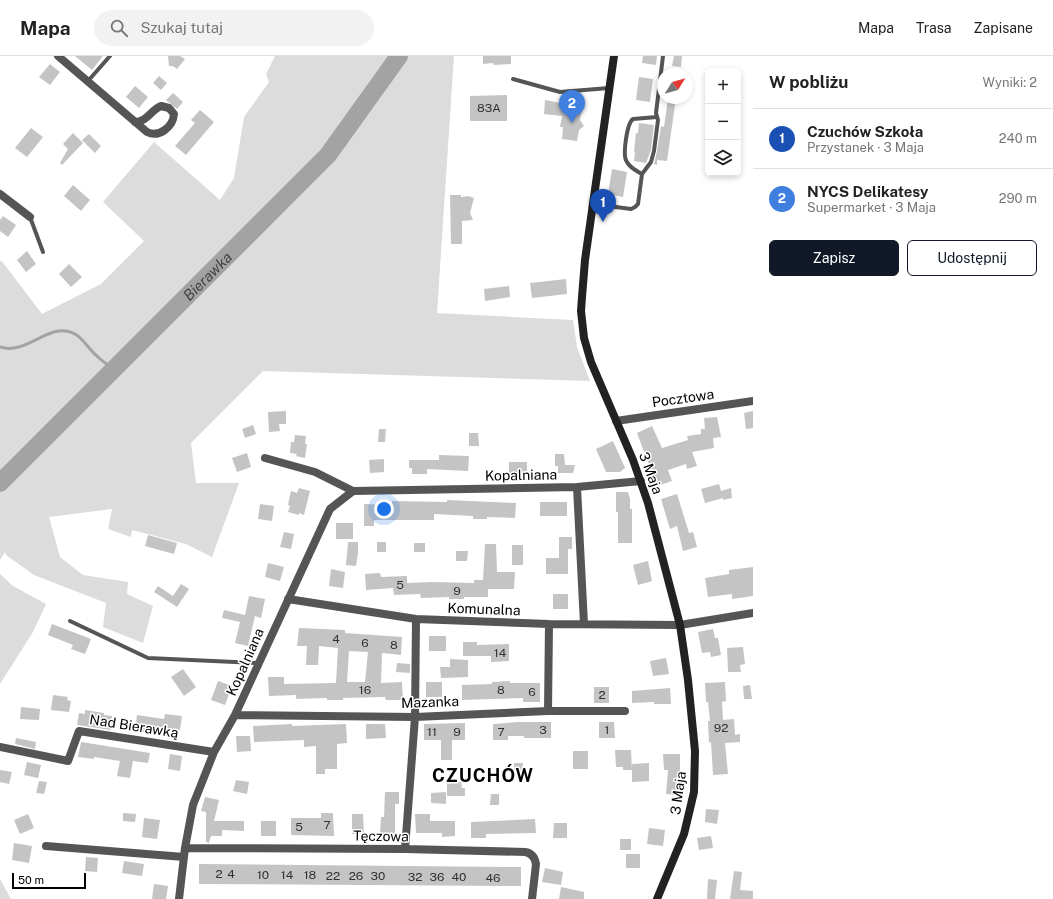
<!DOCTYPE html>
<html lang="pl">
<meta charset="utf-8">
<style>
body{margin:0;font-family:"Public Sans",sans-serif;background:#f2f2f2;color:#222}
.controls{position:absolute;right:12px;top:12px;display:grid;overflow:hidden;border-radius:6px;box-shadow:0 2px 6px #0003}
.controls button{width:36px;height:36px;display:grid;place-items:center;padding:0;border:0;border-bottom:1px solid #e0e0e0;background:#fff;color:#222;font:20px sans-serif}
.compass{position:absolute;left:657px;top:12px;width:36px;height:36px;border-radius:50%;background:#fff;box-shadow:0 2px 6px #0003;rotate:53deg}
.scale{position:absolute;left:12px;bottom:10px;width:74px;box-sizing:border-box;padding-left:4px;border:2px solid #000;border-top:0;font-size:11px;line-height:14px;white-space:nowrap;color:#000;-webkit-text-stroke:3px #fff;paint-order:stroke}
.you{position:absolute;left:384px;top:453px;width:14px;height:14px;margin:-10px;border:3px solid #fff;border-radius:50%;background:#1a73e8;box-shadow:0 0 0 6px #1a73e833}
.badge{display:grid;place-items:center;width:26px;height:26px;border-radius:50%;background:#111827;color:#fff;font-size:13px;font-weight:700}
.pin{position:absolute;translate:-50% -33px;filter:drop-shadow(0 1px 2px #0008)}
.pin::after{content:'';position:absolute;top:21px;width:14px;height:12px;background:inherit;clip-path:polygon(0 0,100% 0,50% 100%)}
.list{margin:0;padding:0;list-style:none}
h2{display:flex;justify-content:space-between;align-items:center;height:52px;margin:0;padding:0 16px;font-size:17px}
h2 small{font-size:13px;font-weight:400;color:#767676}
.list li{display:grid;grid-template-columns:26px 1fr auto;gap:12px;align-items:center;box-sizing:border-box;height:60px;padding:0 16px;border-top:1px solid #e0e0e0}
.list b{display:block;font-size:15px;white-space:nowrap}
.list p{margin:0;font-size:13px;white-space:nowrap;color:#767676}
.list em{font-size:13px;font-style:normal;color:#767676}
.actions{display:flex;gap:8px;padding:12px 16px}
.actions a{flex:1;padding:9px 0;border:1px solid #111827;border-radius:6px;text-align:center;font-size:14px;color:#111827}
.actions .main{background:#111827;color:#fff}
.icon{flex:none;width:22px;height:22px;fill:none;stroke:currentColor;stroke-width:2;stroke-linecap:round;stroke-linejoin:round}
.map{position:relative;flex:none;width:753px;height:843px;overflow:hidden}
header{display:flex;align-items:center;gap:24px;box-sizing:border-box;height:56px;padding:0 20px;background:#fff;border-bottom:1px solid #e0e0e0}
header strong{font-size:19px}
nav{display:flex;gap:22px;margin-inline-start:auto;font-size:14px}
.search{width:280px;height:36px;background:#f2f2f2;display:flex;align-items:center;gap:10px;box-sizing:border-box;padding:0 14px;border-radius:22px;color:#767676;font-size:15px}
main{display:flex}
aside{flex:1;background:#fff}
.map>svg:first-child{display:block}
</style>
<header>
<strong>Mapa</strong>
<div class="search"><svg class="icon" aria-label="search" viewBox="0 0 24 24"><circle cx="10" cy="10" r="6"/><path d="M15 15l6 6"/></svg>Szukaj tutaj</div>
<nav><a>Mapa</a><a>Trasa</a><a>Zapisane</a></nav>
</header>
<main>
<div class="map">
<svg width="753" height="843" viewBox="0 0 753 843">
<rect width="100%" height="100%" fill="#fff"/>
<path fill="#dcdcdc" d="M275,0h179l-17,257 136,7 4,27 13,34 -327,-10 -72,72 5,40h43l-27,74 -26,-13 -54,-14 -1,7 -23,-8 4,-20 -63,8 11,40 23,18 45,7 -1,12 26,12 -10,37 -40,-16 3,-24 -72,-28 -28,-20 -1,-3 -5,8v-297l1,-3 41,54 59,-30 43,-43 -41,-39 51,-60 66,58 14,-22 10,-61 25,-35 -3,-8z
M0,518l13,12 33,18 -13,28 -33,52z
M0,823l11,20h-11z"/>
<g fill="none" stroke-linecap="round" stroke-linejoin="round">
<path stroke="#a3a3a3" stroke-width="3" d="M0,291c27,9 50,-27 75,-13 9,5 14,16 22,22 5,5 11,9 17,14"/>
<path stroke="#a3a3a3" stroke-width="18" id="s1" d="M0,427l328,-328 71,-99"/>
</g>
<path fill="#c4c4c4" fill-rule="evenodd" d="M75,0h28l-11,14z
M168,0h12l5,3 -8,10 -4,-3h-4z
M483,0h28v8l-17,1 -1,-2 -10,1z
M643,0h14l-1,9 -14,-2z
M674,0h8l-1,11 -9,-1z
M50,8l10,8 -10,13 -11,-8z
M159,20l8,7 -6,7 -8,-7z
M639,21l14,2 -3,23 -14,-2z
M135,30l13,11 -9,11 -13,-11z
M173,37l10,9 -6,7 -11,-9z
M507,39v26h-37v-25z
M668,42h8l-9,63 -10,-1v5l-3,-1 3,-13 4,-25 3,1z
M545,44l32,6v2l5,1 -2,11 4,6 -5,4 -2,11 -15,-2 1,-12h-3l2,-11 -18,-2z
M200,54l14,12 -28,33 -11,-9 20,-23 -4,-3z
M639,67l15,2 -3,25 -5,13 -12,-2 1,-9 -1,-1 2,-18h2z
M31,72l12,9 -16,20 -12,-9z
M73,77l10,10 -21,22 -2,-2 8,-14 -5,-5z
M89,78l12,12 -6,7 -13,-13z
M612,113l15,3 -4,25 -15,-3z
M73,129l17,15 -9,11 -17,-15z
M450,139h11v2l7,-1 6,2 -4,15 3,7 -11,1v23h-11z
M3,160l13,9 -8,12 -8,-6v-11z
M27,195l9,13 -10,8 -9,-12z
M69,208l13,13 -11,10 -12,-13z
M566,223l1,15 -35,4 -2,-15z
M509,230l1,11 -25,4 -1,-12z
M286,355v13h-7l1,7 -11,1 -1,-20z
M753,355v17l-7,1 -2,-16z
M717,361l4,20 -8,1 1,10 -22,4 5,14 -10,3 -1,-5 -18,6 4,11 -15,5 -20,-53 15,-7 10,22 26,-8 -1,-4 14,-2v-5h4l-1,-11z
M253,369l3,9 -11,4 -3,-9z
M379,373h7l-1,13h-7z
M469,377h9l1,13h-10z
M295,379l11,1 -1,8h2l-2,14 -9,-2 1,-2 -7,-1 1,-11h3z
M613,385l12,27 -5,4h-14l-10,-23z
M247,397l4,14 -14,5 -5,-14z
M555,398h9l1,11h10l-2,8h-15v-7h-3z
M439,399l30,1 -1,15 -41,-2v5h-15v-6h-3v-8h30z
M384,403v13l-14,1 -1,-13z
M509,406h18v13h-18z
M719,428l2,7 10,-3 1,10 -9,2v-2l-18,5 -4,-14z
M299,432l11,3 -6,24 -5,-2v2l-11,-3 2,-6 -2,-1 3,-14 6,2z
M616,436h12l2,7v10h2v34h-14v-31h-2z
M677,438l12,39 4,-1 4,15 -14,4 -6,-25 -7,3 -9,-30z
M447,444l69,3 -1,15 -28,-1v2h-14v-3l-39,-2v6h-60v6h-10v-22l28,1v-4l55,1z
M540,446h27v14h-27z
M260,448l14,2 -2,15 -14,-2z
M336,467h17v16h-17z
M284,476l10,2 -3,15 -11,-2z
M148,479l29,8 -3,11 -29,-8z
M559,481h13v12h-4v25h-22v-16h13z
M348,486h10v11l-2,13 -10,-1z
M377,486h9v10h-9z
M414,487h11v9h-11z
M485,488h11l1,28h18l-1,17h-26v8h-24v2h-15v-2l-28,1 -1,-4 -26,1 -1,-7 -27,2 -1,-16 15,-1 1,4 26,-1v7l26,-1 41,1v-3h9z
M512,489h11v20h-11z
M456,495h12l-1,10h-11z
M648,505l4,20 -14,4 -5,-20z
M268,507l16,4 -4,14 -15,-4z
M753,511v29l-21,3v-5l-24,3 -3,-19 24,-4v-4z
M331,513l14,3 -2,16 -14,-2z
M181,528l8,5 -12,18 -23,-15 4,-6 15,10z
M553,538h15v15h-15z
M249,540l16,3 -4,19 -6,-2 -7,30 -13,-3 5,-21 -18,-4 2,-8 21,5z
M52,568l39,15 -6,15 -14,-5 2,-4 -25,-10z
M299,572l46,2v3l57,4 -1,18 -19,-2 -1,30 21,-1 1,18h-17l-1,-3 -42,1v2h-16v-2l-31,1v-4l-27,1 -1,-19h16v7l52,-1 2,-35 -19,-2 -1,19h-12l1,-19h-10zM349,595l19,1 -3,30h-18z
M713,573l2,9h3l3,17 -10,2 -1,-5 -8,1 -4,-21z
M429,580h17v15h-17z
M463,586h14v3l32,-1v17l-18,1v-6h-28z
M743,591l2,17 -5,1 1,7h-13l-1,-24z
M666,602l3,16 -16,2 -3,-15z
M450,603l18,1v17l-27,1 -1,-11h10z
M397,607l13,1v9l-14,-1z
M183,613l13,18 -12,9 -13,-19z
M218,625l14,5 -7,19 -14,-5z
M510,625v2h30v19h-17v-4l-61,2v-15l30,-1v-2z
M426,626h16v15h-16z
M725,626l1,19 -4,1 1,18 11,-1 1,16 5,-1v8l-15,1 3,31 -15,1 -2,-33 -2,1 -1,-22h2l-2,-19h-2l-1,-19z
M750,629l2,14h-8l-1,-13z
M594,631h15v16h-15z
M670,632l1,16h-17v-2l-22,1v-12z
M53,639l15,2 -1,3 4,1 -2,11 -18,-2z
M21,651l19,2 -1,11 -19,-1z
M85,654l19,3v2l8,1 -1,14 -34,-5 2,-12 6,1z
M165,658l17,2 -2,14 -29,-4 -1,7 -15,-2 2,-16 27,4z
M518,666h33v16h-27v-2h-16v4h-15v-16z
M599,666h15l1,16h-16z
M465,667v17h-13v20h-11v-20h-17v-16z
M292,668v2l54,-2 1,19 -10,1v25h-12v5h-9v-28l-12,1v-7l-50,2 -1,-16z
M366,668h19l1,14 -20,1z
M236,680h14l1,15 -14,1z
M16,682l20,4 -1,7 -20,-5z
M81,686l69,11 -2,10 -15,-2 -3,17 -13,-2 3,-15 -26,-4v2l-16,-2z
M615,694h16l1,20h-9v-3h-7z
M573,695h15v18h-15z
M170,698l12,2 -2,15 -12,-2z
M663,698h17v23h2l-2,18 -14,-1 2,-24h-4z
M27,706l14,3 -3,13 -14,-3z
M514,707h9l-1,11h-8z
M649,707v18l-17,1v-18z
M0,714l12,2 -3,12 -9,-2z
M236,724l13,2 -2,12 -14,-3z
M39,725l8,1 -3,12 -8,-1z
M447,726h14l1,6h3v8h-18z
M385,736h14v12h-4v30h-15l1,-17h3z
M446,736v12l-15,-1v-10z
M491,738h8v11h-9z
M205,741l14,3 -5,21h30v10l-22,-1v6h-11l-2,7 -3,-1v-30l-5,-1z
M706,753l13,1 -2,14 -12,-2z
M123,757l13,1 -1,8 -12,-1z
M321,757h12l1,23 -43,-1v-17h30z
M28,758l6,14 -14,6 -6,-14z
M352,758h11l1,20h-12z
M415,758h15v7h25v15l-13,1v-4h-26z
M144,762l16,2 -3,19 -15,-2z
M535,763l1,14 -50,1v4h-15v-16z
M261,765h15v15h-15z
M554,767h13v15h-14z
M649,772l16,2 -2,16 -16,-2z
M711,780l2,12 -14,2 -2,-12z
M620,783h11v11h-11z
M14,787l18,3 -3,17 -17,-3z
M626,798h14v14h-14z
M86,801l12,1 -1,14 -12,-1z
M124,805l20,3 -2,12 -20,-3z
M199,808l322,3v19l-322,-2z
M545,812l18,4 -2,13 -19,-3z
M734,815l8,1 -2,18 13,1v8h-23z
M708,823l9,1 -2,19h-8z
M154,828l14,2 -2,13h-14z
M561,831l23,5v7h-25z"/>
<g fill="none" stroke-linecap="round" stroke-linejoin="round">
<path stroke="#555" stroke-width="4" d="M513,23l47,13 49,-4
M88,25l22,-25
M642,118c-5,-3 -12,-6 -15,-12 -5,-6 0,-39 6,-43l24,-2
M593,148l38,5 4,-2 3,-3 4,-30 9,-12 3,-11 4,-31 -2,-7 7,-57
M30,161l13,35
M70,565l78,37 110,5"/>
<path stroke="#555" stroke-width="8" d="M58,0l89,76c12,6 26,-5 27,-18l-5,-6 -8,-2c-10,4 -14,16 -26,16
M0,138l30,23
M616,365l137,-20
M265,402l50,14 38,19
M577,431l7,137
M288,543l128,20 133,5 131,1 73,-12
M548,655l1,-87
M235,659l180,2 133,-6h77
M0,691l68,14 11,-30 135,21
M46,790l138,11
M185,792l220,1 120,3c7,1 10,6 11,12l-4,35
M405,793l10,-132 1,-98
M179,843l6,-51 8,-43 21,-53 21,-37 95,-206 23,-18 224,-4 64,-6"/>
<path stroke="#222" stroke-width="8" d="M614,0l-29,204 -3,37 -1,14 3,27 7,24 42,98 15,43 32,122 8,55 7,71 -1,41 -10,42 -27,65"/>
</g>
<g text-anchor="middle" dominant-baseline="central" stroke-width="3" stroke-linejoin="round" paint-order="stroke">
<g font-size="12" fill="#313131">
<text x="489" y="52">83A</text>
<text x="400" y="529">5</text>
<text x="457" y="535">9</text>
<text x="336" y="583">4</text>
<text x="365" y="587">6</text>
<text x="394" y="589">8</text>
<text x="500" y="597">14</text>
<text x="365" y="634">16</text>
<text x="501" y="634">8</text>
<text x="532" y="636">6</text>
<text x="602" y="639">2</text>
<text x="721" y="672">92</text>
<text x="543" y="674">3</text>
<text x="607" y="674">1</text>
<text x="432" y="676">11</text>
<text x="457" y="676">9</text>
<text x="501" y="676">7</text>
<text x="327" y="769">7</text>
<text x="299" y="771">5</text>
<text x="219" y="818">2</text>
<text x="231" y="818">4</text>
<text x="263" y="819">10</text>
<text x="287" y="819">14</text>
<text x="310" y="819">18</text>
<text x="333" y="820">22</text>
<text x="356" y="820">26</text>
<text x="378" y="820">30</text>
<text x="415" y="821">32</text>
<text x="437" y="821">36</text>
<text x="459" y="821">40</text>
<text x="493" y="822">46</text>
</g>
<g font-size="14" fill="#000" stroke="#fff">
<text transform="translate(683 342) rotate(-8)">Pocztowa</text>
<text transform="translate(651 417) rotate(70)">3 Maja</text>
<text transform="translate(521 419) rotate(-1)">Kopalniana</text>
<text transform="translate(484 553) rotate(2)">Komunalna</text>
<text transform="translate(245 606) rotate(-66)">Kopalniana</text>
<text transform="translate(430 646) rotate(-2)">Mazanka</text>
<text transform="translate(134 670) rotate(9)">Nad Bierawką</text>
<text transform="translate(678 737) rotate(-82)">3 Maja</text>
<text transform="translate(381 780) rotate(1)">Tęczowa</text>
</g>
<g font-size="15" font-style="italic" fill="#444" stroke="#fff">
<text stroke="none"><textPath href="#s1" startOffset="293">Bierawka</textPath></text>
</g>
<g font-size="18" font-weight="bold" letter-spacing="1" fill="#000" stroke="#fff">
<text x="483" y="719">CZUCHÓW</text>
</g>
</g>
</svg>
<div class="controls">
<button>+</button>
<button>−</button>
<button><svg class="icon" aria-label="layers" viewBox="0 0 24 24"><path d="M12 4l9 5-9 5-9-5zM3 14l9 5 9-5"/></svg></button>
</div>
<svg class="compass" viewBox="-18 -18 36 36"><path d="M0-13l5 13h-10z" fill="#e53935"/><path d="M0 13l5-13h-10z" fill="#767676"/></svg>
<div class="scale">50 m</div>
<div class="you"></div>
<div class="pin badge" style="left:603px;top:166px;background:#1a4fb4">1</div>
<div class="pin badge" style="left:572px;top:67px;background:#3f7fe0">2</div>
</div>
<aside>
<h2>W pobliżu<small>Wyniki: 2</small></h2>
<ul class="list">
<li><span class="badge" style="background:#1a4fb4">1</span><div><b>Czuchów Szkoła</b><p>Przystanek · 3 Maja</p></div><em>240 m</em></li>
<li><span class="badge" style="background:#3f7fe0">2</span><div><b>NYCS Delikatesy</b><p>Supermarket · 3 Maja</p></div><em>290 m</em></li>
</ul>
<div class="actions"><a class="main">Zapisz</a><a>Udostępnij</a></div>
</aside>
</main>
